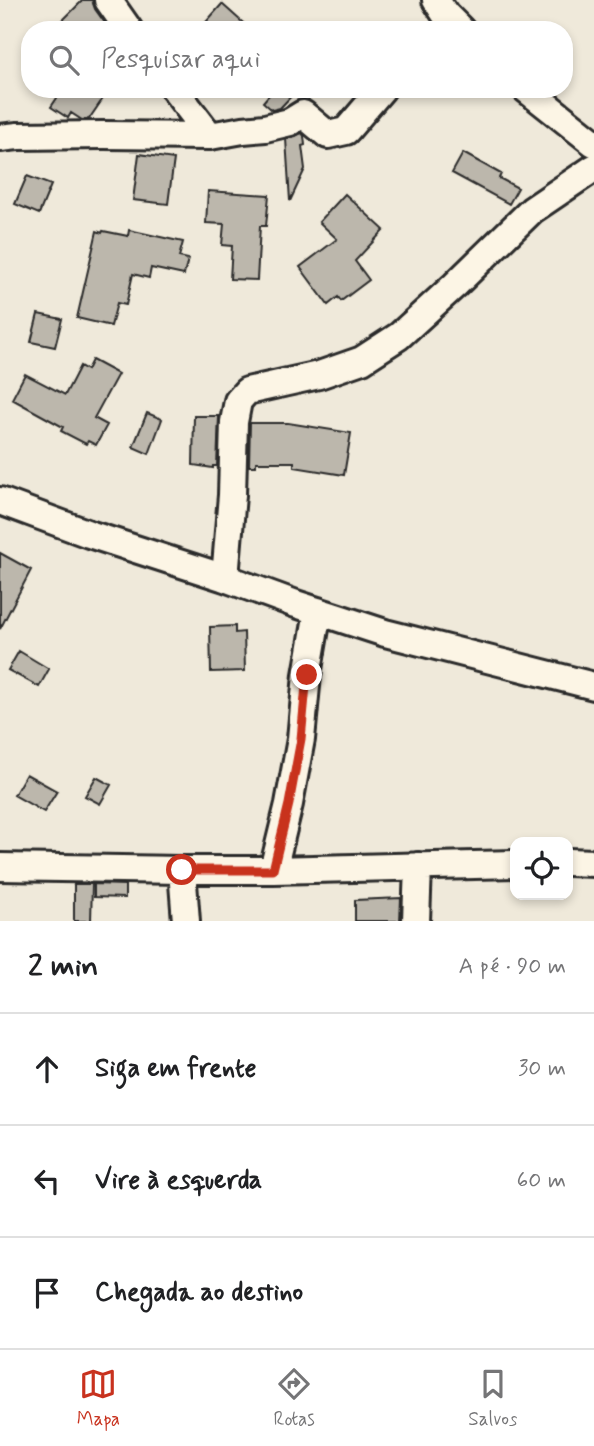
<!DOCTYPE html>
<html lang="pt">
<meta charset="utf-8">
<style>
body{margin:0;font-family:Mynerve,sans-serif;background:#f6f6f6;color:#202124}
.controls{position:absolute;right:21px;bottom:21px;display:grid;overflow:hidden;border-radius:14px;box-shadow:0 4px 10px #0003}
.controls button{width:63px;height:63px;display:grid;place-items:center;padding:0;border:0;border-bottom:2px solid #e0e0e0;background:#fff;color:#202124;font:35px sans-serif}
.stop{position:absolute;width:21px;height:21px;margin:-16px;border:5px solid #c8321e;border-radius:50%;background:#fff}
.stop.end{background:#c8321e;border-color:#fff;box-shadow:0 2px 7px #0008}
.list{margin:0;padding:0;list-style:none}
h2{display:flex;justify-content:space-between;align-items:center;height:91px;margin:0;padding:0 28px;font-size:30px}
h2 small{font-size:23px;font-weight:400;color:#757577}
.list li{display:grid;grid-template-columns:46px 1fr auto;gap:21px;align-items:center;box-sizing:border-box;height:112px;padding:0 28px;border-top:2px solid #e0e0e0}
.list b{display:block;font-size:26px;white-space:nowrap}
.list em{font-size:23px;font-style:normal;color:#757577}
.icon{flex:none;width:38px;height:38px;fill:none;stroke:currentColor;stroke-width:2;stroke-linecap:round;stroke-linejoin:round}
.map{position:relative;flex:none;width:594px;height:921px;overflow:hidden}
.search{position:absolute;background:#fff;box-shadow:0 4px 10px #0003;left:21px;right:21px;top:21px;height:77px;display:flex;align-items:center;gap:18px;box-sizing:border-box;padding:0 24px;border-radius:28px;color:#757577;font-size:26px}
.sheet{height:427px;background:#fff}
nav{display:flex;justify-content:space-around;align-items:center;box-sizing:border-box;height:98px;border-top:2px solid #e0e0e0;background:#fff;font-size:19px;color:#757577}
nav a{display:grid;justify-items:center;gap:4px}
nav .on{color:#c8321e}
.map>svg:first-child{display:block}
</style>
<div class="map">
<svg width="594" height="921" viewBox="0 0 594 921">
<rect width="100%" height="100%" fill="#efe9da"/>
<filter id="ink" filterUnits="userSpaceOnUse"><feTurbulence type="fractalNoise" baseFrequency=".0143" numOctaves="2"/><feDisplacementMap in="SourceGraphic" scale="14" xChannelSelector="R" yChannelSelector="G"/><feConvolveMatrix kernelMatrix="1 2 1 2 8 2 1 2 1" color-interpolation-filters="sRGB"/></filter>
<g filter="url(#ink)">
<path fill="#bcb7ac" stroke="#2b2b2b" stroke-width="2" d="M83,0h9l3,9 15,21h-57z
M222,4l29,26h-52z
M63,89h30l11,8 -15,22 -7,1 -11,-7 -3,5 -17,-11z
M274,89h24l-18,19 -8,2 -9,-8z
M302,133l2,3 1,9 -3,1 3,23 -15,32 -4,-62z
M463,153l38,21 -2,4 19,10 -9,16 -57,-31z
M139,154l35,5 -6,45 -35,-4z
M27,176l24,9 -12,29 -24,-10z
M208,191l61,4 -3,31h-6l-3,54 -27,-1 2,-33 -10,-1 2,-21 -18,-1z
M345,194l39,36 -29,31 14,19 -28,21 -3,-4 -10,8 -28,-38 37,-28 -18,-17z
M129,230l54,12 -4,15 9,2 -4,16 -33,-7 -2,10 -16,-4 -7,31 -9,-2 -6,23 -34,-8 20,-87 5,2 1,-2 25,5z
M38,314l24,5 -7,28 -24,-5z
M92,360l26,14 -24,44 13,7 -11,20 -8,-4 -2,3 -25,-13 2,-4 -51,-28 13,-25 40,21 15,-29 7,4z
M147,413l15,6 -13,35 -16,-7z
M194,416h25l-2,50h-4v2l-20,-3z
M250,423h38l63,10 -7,42 -50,-8v-5h-38v4h-7z
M0,553l31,17 -31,59z
M235,626v7l9,-1 1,39 -34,1 -1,-45z
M19,651l30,18 -10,18 -31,-17z
M26,774l31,17 -13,21 -30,-17z
M96,777l15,8 -11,19 -15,-8z
M74,884h18l-1,37h-17z
M94,884l31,1v13l-31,-1z
M401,898l-1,23h-45v-21z"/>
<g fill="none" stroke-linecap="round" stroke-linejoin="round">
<g stroke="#2b2b2b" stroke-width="32">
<path id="minor" d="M108,0l21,30
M436,0l9,14 16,16
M174,89l36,47
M526,89l68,54
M0,138l18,-2 85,-1 107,1 33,-6 22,-2 25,-6 13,-8 25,21 18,-4 36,-42
M0,501l89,33 136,44 71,26 89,29 209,53
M225,578l7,-83 2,-73 4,-21 9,-10 72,-16 43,-15 37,-24 56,-51 77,-75 62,-42
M568,862l26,1
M0,867l182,3h91l242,-6
M182,870l4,51
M273,870l16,-66 12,-65 6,-64 11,-64
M416,921l2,-55"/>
</g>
<use href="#minor" stroke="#fcf5e5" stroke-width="26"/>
</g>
</g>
<g fill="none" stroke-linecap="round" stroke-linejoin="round" filter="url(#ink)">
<path stroke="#c8321e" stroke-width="9" d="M182,870h91l16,-66 12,-65 6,-64"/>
</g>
</svg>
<div class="controls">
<button><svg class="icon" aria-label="locate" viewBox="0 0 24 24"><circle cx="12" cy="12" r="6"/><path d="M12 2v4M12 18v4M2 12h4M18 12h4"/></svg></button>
</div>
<div class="stop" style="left:182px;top:870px"></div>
<div class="stop end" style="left:307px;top:675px"></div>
<div class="search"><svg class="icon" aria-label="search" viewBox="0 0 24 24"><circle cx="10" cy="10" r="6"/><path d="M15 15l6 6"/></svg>Pesquisar aqui</div>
</div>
<section class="sheet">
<h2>2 min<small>A pé · 90 m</small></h2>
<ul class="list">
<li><svg class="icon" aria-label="ahead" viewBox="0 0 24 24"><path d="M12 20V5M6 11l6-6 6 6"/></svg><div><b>Siga em frente</b></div><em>30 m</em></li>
<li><svg class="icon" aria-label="left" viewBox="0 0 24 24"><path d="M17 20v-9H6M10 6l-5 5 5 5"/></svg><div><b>Vire à esquerda</b></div><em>60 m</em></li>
<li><svg class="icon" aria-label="arrive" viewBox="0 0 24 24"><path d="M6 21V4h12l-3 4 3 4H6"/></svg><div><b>Chegada ao destino</b></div></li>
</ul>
</section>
<nav>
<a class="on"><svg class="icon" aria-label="map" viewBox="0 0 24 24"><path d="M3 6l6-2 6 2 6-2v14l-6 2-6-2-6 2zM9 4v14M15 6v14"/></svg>Mapa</a>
<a><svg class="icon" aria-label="directions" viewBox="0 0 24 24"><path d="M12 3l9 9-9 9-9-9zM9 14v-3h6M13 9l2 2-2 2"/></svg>Rotas</a>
<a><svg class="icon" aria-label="saved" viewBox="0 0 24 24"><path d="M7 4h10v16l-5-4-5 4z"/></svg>Salvos</a>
</nav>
